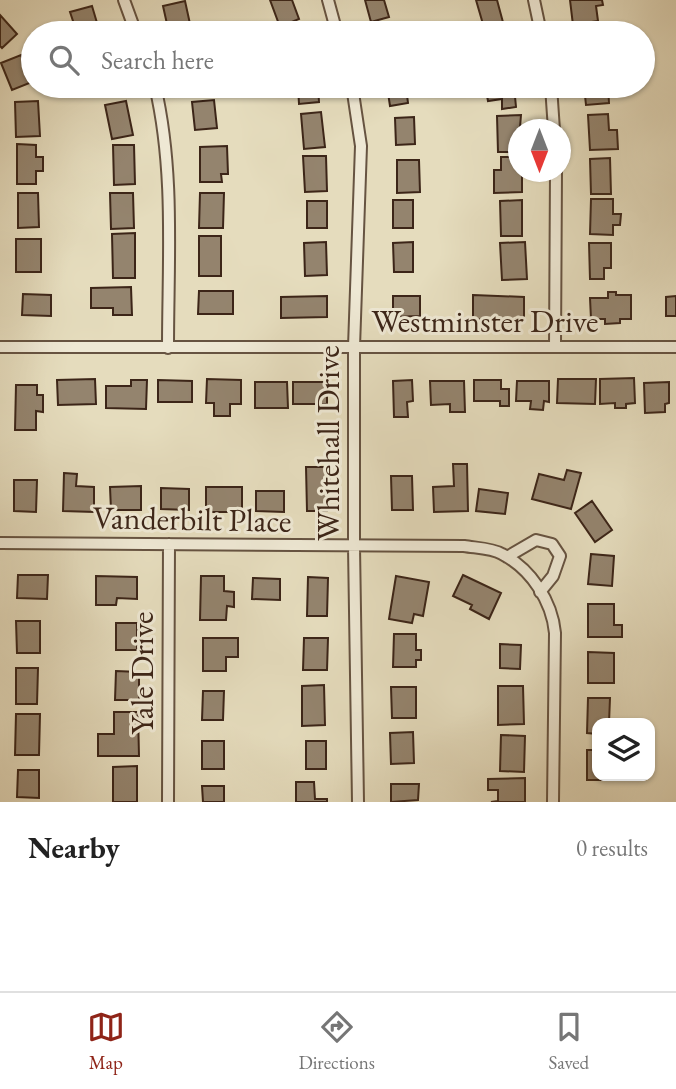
<!DOCTYPE html>
<style>
body{margin:0;font-family:"EB Garamond",serif;background:#f6f6f6;color:#222}
.controls{position:absolute;right:21px;bottom:21px;display:grid;overflow:hidden;border-radius:14px;box-shadow:0 2px 5px #0004}
.controls button{width:63px;height:63px;display:grid;place-items:center;padding:0;border:0;border-bottom:2px solid #e0e0e0;background:#fff;color:#222;font:35px sans-serif}
.compass{position:absolute;left:508px;top:119px;width:63px;height:63px;border-radius:50%;background:#fff;box-shadow:0 2px 5px #0004;rotate:180deg}
.list{margin:0;padding:0;list-style:none}
h2{display:flex;justify-content:space-between;align-items:center;height:91px;margin:0;padding:0 28px;font-size:30px}
h2 small{font-size:23px;font-weight:400;color:#767676}
.icon{flex:none;width:38px;height:38px;fill:none;stroke:currentColor;stroke-width:2;stroke-linecap:round;stroke-linejoin:round}
.map{position:relative;flex:none;width:676px;height:802px;overflow:hidden}
.search{position:absolute;background:#fff;box-shadow:0 2px 5px #0004;left:21px;right:21px;top:21px;height:77px;display:flex;align-items:center;gap:18px;box-sizing:border-box;padding:0 24px;border-radius:38px;color:#767676;font-size:26px}
.sheet{height:189px;background:#fff}
nav{display:flex;justify-content:space-around;align-items:center;box-sizing:border-box;height:98px;border-top:2px solid #e0e0e0;background:#fff;font-size:19px;color:#767676}
nav a{display:grid;justify-items:center;gap:4px}
nav .on{color:#8f2418}
.map>svg:first-child{display:block}
</style>
<div class="map">
<svg width="676" height="802" viewBox="0 0 676 802">
<rect width="100%" height="100%" fill="#e5dcbd"/>
<filter id="stains"><feTurbulence type="fractalNoise" baseFrequency=".00286" numOctaves="4"/><feColorMatrix values="0 0 0 0 .2 0 0 0 0 .09 0 0 0 0 .02 0 0 0 .5 -.17"/></filter>
<radialGradient id="worn" r=".72"><stop offset=".6" stop-color="#630" stop-opacity="0"/><stop offset="1" stop-color="#630" stop-opacity=".3"/></radialGradient>
<path fill="#94846e" stroke="#3c2518" stroke-width="2" d="M270,0h22l7,19 -19,8z
M365,0h19l5,17 -18,5z
M476,0h21l7,26 -19,5z
M570,0h32l1,5 -7,1 2,15 -25,4z
M185,1l7,32h-23l-6,-27z
M92,6l8,27h-23l-7,-21z
M0,15l17,19 -15,14 -2,-2z
M394,25l2,8h-21l-1,-4z
M601,25l1,8h-23l-1,-5z
M21,55l11,27 -20,8 -11,-27z
M92,86h29l-25,10z
M298,86h20l1,16 -20,2z
M387,86h24l1,8 -5,1 1,8 -18,3z
M492,86h22l2,21 -14,2v-10l-14,2 -2,-11 6,-1z
M584,86h24l1,17 -23,2z
M214,100l3,28 -22,2 -3,-28z
M38,101l2,35 -24,1 -1,-35z
M126,101l7,34 -21,4 -7,-34z
M321,112l4,35 -21,2 -3,-35z
M608,114l1,16h8l1,19 -28,1 -2,-35z
M521,115l-3,37h-20l-1,-36z
M414,117l1,27 -19,1 -1,-27z
M17,144l19,1v12h7v14h-7v13h-19z
M113,145h21l1,39 -21,1z
M227,146l1,28h-7l1,8h-22v-35z
M303,156h23l1,35 -22,1z
M501,157h17v15h4v20l-28,1v-23h7z
M610,158l1,36h-20l-1,-35z
M397,160h22l1,32 -23,1z
M18,193h20l1,34 -21,1z
M110,193h23l1,35 -23,1z
M200,193h24l-1,35h-24z
M591,199h22v15h8l-1,11h-7v10l-23,-1z
M393,200h20v28h-20z
M522,200v36h-21l-1,-35z
M307,201h20v27h-20z
M135,233v45h-22l-1,-44z
M199,236h22v40h-22z
M16,239h25v33h-25z
M326,242l1,33 -22,1 -1,-33z
M413,242v30h-19l-1,-29z
M525,242l2,37 -25,1 -2,-37z
M589,243h22v25h-7v11h-14z
M131,287l1,28h-19v-7h-22v-20z
M199,291h34v23h-35z
M608,292h8v3h15v24h-11v4l-15,1v-5h-14l-1,-21h18z
M23,294l28,1v21l-29,-1z
M473,295l51,2v25l-51,-3z
M327,296v21l-46,1v-21z
M393,296h27v20l-27,1z
M676,296v20h-10v-19z
M634,378l1,25 -9,1v4h-11v-5l-15,1v-25z
M95,379l1,25 -38,1 -1,-25z
M207,379l34,1v24h-11v12h-16v-13h-8z
M558,379h38l-1,25 -38,-1z
M131,380h16l-1,29 -40,-1v-22h25z
M158,380l34,1v21h-34z
M412,380l1,21 -6,1 1,15h-14l-1,-36z
M474,380h27v9h8v17h-9v-5h-26z
M430,381h34l1,31h-15v-8l-19,1z
M517,381h32v21l-5,-1 -1,9 -13,-1 1,-8h-15z
M255,382h32l1,26h-33z
M293,382h34v22h-34z
M669,382v21l-4,1v8l-20,1 -1,-30z
M16,385h21v10h6v17l-7,-1v19h-21z
M453,464h14l1,47 -34,1 -1,-25 21,-1z
M306,467h24v19h-4l1,25h-20z
M567,470l14,3 -10,36 -39,-10 7,-25 25,6z
M64,473l13,1 -1,12 18,1v25l-31,-1z
M391,476h21l1,34h-21z
M14,480h23l-1,32 -22,-1z
M141,486v24h-30l-1,-23z
M206,487h36v25h-36z
M161,488l28,1v21l-28,-1z
M479,489l29,4 -3,21 -29,-3z
M256,491h28v21l-28,-1z
M592,501l20,29 -17,12 -20,-29z
M591,554l23,2 -2,30 -24,-2z
M18,575h30l-1,24 -30,-1z
M463,575l38,18 -12,26 -19,-10 2,-4 -19,-9z
M96,576l41,1v22l-20,-1 -1,7h-20z
M201,576h23v15l10,1v15l-7,-1 -1,14h-26z
M396,576l33,6 -6,34 -9,-2 -2,9 -23,-4z
M308,577l20,1 -1,38h-20z
M253,578l27,1v21l-28,-1z
M588,604h26v21h8v12h-34z
M16,621h24v32h-23z
M116,623h21v27h-21z
M394,634h22v16h5v10h-5v7h-23z
M203,638h35v19h-12v14h-23z
M304,638h24l-1,32h-24z
M500,644l21,1 -1,24 -20,-1z
M588,652l26,1v30h-26z
M16,668h22l-1,36h-21z
M116,671l23,1v28h-24z
M324,685l1,40 -23,1v-40z
M498,686h25l1,38 -26,1z
M391,687h25v31h-24z
M203,691h21l-1,29h-21z
M588,698h22l-1,25h-12v11l-10,-1z
M114,712h24l1,44h-41v-22h16z
M16,714h24l-1,41h-24z
M413,732l1,31 -23,1 -1,-31z
M501,735l24,1 -1,36 -24,-1z
M202,741h22v28h-22z
M306,741h20v28h-20z
M587,750h10v26h12v4h-22z
M137,766v36h-24v-35z
M18,770h21v28l-22,-1z
M525,778v24h-34l7,-1v-11h-10v-11z
M296,782h18l1,17h12v3h-31z
M391,784h28l-1,16 -27,2z
M202,786h22v16h-21z"/>
<g fill="none" stroke-linecap="round" stroke-linejoin="round">
<g stroke="#665341" stroke-width="14">
<path id="minor" d="M124,0l12,33
M328,0l9,33
M534,0l7,33
M155,86c20,85 13,175 13,262
M352,86l9,60 -7,201v200l4,255
M551,86l3,44
M0,347h676
M555,347l1,-175
M0,543l464,3c12,2 28,2 38,8 29,15 50,47 53,79l-2,169
M507,557l29,-17 16,4 8,12 -7,20 -13,16
M168,802l1,-258"/>
</g>
<use href="#minor" stroke="#eee8d4" stroke-width="10"/>
</g>
<g text-anchor="middle" dominant-baseline="central" stroke-width="6" stroke-linejoin="round" paint-order="stroke">
<g font-size="32" fill="#3c2518" stroke="#eee8d4">
<text x="485" y="321">Westminster Drive</text>
<text transform="translate(328 443) rotate(-90)">Whitehall Drive</text>
<text transform="translate(192 519) rotate(1)">Vanderbilt Place</text>
<text transform="translate(142 673) rotate(-90)">Yale Drive</text>
</g>
</g>
<rect width="100%" height="100%" filter="url(#stains)"/>
<rect width="100%" height="100%" fill="url(#worn)"/>
</svg>
<div class="controls">
<button><svg class="icon" aria-label="layers" viewBox="0 0 24 24"><path d="M12 4l9 5-9 5-9-5zM3 14l9 5 9-5"/></svg></button>
</div>
<svg class="compass" viewBox="-18 -18 36 36"><path d="M0-13l5 13h-10z" fill="#e53935"/><path d="M0 13l5-13h-10z" fill="#767676"/></svg>
<div class="search"><svg class="icon" aria-label="search" viewBox="0 0 24 24"><circle cx="10" cy="10" r="6"/><path d="M15 15l6 6"/></svg>Search here</div>
</div>
<section class="sheet">
<h2>Nearby<small>0 results</small></h2>
<ul class="list">
</ul>
</section>
<nav>
<a class="on"><svg class="icon" aria-label="map" viewBox="0 0 24 24"><path d="M3 6l6-2 6 2 6-2v14l-6 2-6-2-6 2zM9 4v14M15 6v14"/></svg>Map</a>
<a><svg class="icon" aria-label="directions" viewBox="0 0 24 24"><path d="M12 3l9 9-9 9-9-9zM9 14v-3h6M13 9l2 2-2 2"/></svg>Directions</a>
<a><svg class="icon" aria-label="saved" viewBox="0 0 24 24"><path d="M7 4h10v16l-5-4-5 4z"/></svg>Saved</a>
</nav>
